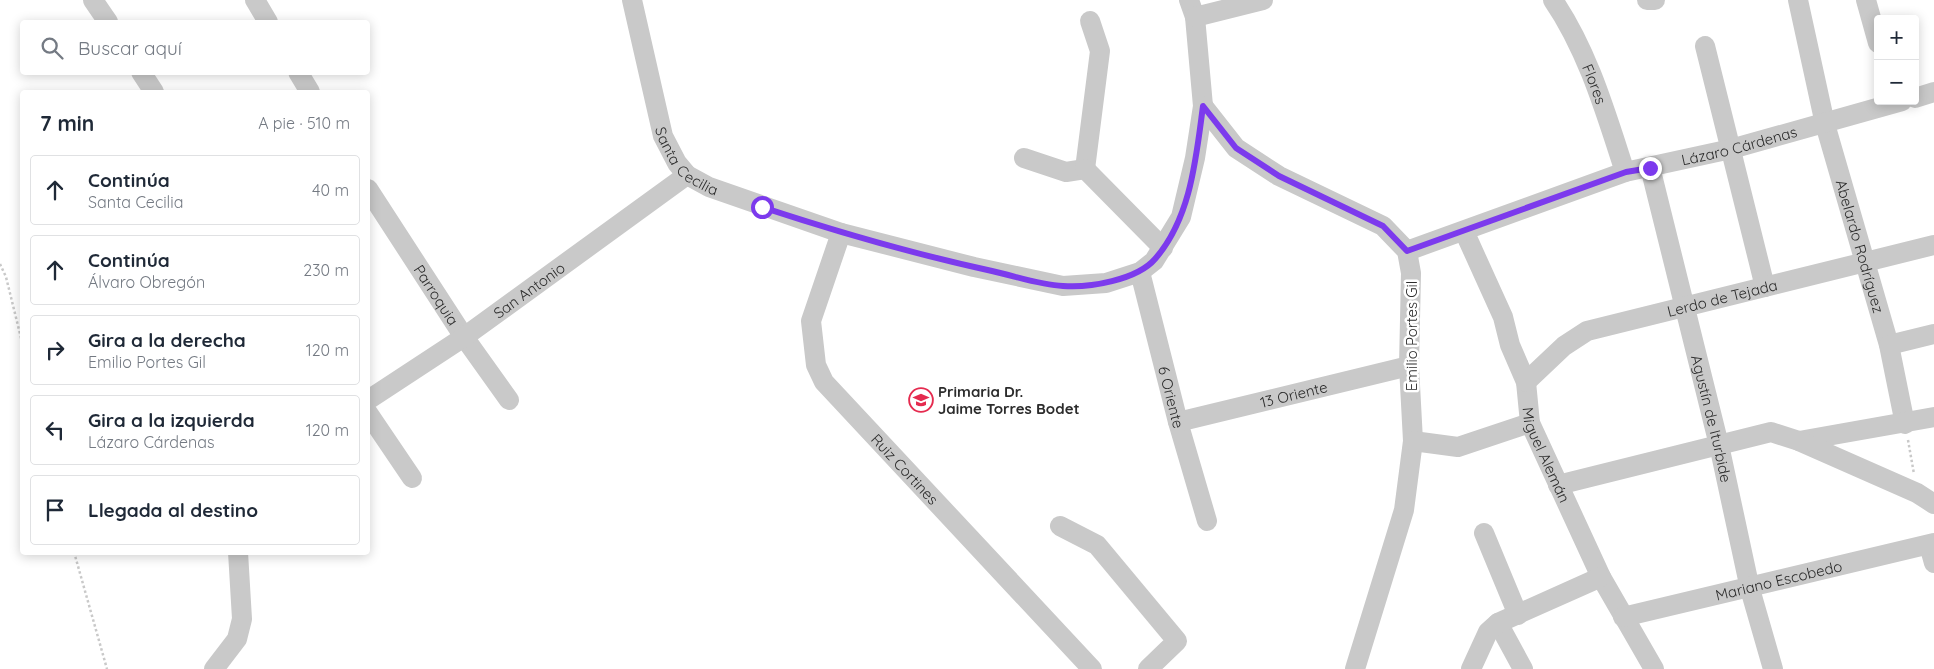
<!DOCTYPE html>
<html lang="es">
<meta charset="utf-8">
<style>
body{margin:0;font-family:Quicksand,sans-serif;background:#f2f2f3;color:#1f2937}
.controls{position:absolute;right:15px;top:15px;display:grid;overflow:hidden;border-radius:5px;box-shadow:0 2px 12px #0003}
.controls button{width:45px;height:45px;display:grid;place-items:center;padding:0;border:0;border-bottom:1px solid #e0e1e3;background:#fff;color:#1f2937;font:25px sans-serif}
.stop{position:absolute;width:15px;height:15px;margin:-11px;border:4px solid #7c3aed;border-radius:50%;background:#fff}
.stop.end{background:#7c3aed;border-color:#fff;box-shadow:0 1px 5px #0008}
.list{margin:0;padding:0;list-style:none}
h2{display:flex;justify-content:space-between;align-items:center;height:65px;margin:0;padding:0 20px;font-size:21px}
h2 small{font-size:16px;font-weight:400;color:#747a83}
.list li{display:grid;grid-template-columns:32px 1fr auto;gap:15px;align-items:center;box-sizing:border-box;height:70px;margin:0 10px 10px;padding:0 10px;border:1px solid #e0e1e3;border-radius:5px}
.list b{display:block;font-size:19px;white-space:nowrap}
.list p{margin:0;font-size:16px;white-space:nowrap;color:#747a83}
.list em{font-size:16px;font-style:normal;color:#747a83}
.icon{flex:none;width:28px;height:28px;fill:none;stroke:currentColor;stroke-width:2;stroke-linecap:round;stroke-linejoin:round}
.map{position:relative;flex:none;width:1934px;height:669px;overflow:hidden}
.search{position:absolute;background:#fff;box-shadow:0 2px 12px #0003;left:20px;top:20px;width:350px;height:55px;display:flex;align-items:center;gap:12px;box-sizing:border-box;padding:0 18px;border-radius:5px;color:#747a83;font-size:19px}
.panel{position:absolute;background:#fff;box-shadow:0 2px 12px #0003;left:20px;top:90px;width:350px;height:465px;border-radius:5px}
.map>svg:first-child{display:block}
</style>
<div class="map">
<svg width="1934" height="669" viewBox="0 0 1934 669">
<rect width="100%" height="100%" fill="#fff"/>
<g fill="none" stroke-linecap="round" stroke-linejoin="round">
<path stroke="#c9c9c9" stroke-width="2.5" stroke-dasharray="2.5 2.5" stroke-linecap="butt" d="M0,264l6,13 16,65
M1908,440l6,34
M74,552l33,117"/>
<g stroke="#c9c9c9" stroke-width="20">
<path d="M93,0l15,22"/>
<path d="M255,0l13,22"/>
<path id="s1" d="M632,0l31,136 14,27 10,12 22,12 132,46 133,34 89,19 43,-3 34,-11 14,-11 27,-44 14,-59 8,-52 -8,-89 -6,-17"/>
<path id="s2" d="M1553,0c35,51 53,114 72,172"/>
<path d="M1647,0h8"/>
<path id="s3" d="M1798,0l27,124 64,221 16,79"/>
<path d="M1866,0l12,43"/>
<path d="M1195,17l68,-17"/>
<path d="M1705,46l60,241"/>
<path d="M141,72l13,20"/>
<path d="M298,72l12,20"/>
<path d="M1915,98l19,-6"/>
<path d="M1203,106l33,42 43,28 104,50 24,25 4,22 -2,93 4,75 -9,69 -49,159"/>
<path d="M1024,158l42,14 19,-3"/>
<path id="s4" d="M1650,167l69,278 31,144 23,80"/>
<path d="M1085,169l15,-118 -10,-30"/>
<path d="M1085,169l78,79"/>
<path id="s5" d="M368,189l96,148 45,63"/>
<path id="s6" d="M1464,231l39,86 7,28 16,37 4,41 71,154 53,92"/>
<path id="s7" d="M841,233l-30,88 5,44 8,17 268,287"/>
<path id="s8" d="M1407,251l218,-79 106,-23 171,-48"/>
<path id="s9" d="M1140,272l38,150 29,99"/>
<path d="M1889,345l45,-11"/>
<path id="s10" d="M1526,382l38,-36 23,-15 347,-86"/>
<path id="s11" d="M368,400l96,-63 223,-162"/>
<path d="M368,413l44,65"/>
<path id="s12" d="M1178,422l231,-56"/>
<path d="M1413,441l45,6 72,-24"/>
<path d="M1799,441l135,-24"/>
<path d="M1558,485l213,-53 28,9 118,52 17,11"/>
<path d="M1060,526l37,19 80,96 -29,28"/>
<path d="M1484,533l34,82"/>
<path d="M1929,545l5,18"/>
<path id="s13" d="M1623,617l311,-74"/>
<path d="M1498,623l25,46"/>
<path d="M214,669l23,-30 5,-20 -4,-67"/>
<path d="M1471,669l17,-37 10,-9 103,-46"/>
</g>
</g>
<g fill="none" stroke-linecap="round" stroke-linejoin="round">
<path stroke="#7c3aed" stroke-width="6" d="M762,207c76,25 152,47 230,64 23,5 48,14 71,15 26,2 74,-6 92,-27 36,-41 41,-101 48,-153l33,42 43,28 104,50 24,25 219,-79 24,-4"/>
</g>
<defs>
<g id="school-ring" transform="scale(1.25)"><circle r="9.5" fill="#fff" stroke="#e52b4f" stroke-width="1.5"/><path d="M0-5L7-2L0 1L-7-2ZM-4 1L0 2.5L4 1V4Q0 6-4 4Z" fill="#e52b4f"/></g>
</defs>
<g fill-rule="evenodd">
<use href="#school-ring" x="921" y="400"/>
</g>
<g text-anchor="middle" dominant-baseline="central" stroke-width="5" stroke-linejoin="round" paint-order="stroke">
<g font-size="15" fill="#2c2c2c" stroke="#fff">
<text stroke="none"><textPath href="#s2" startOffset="94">Flores</textPath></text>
<text stroke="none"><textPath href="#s8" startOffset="349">Lázaro Cárdenas</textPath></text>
<text stroke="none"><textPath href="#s1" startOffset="175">Santa Cecilia</textPath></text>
<text stroke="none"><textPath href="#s3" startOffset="254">Abelardo Rodríguez</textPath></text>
<text stroke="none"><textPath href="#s11" startOffset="195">San Antonio</textPath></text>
<text stroke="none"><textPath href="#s5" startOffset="126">Parroquia</textPath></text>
<text stroke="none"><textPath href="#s10" startOffset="219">Lerdo de Tejada</textPath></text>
<text transform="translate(1411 336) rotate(-90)">Emilio Portes Gil</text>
<text stroke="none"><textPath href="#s12" startOffset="119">13 Oriente</textPath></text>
<text stroke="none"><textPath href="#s9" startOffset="129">6 Oriente</textPath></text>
<text stroke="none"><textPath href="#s4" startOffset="259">Agustín de Iturbide</textPath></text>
<text stroke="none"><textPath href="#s6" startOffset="240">Miguel Alemán</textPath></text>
<text stroke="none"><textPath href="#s7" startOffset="275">Ruiz Cortines</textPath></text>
<text stroke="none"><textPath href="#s13" startOffset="160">Mariano Escobedo</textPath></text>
</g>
<g font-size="15" font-weight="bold" fill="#2c2c2c" stroke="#fff" text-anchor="start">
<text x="938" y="391">Primaria Dr.<tspan x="938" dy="17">Jaime Torres Bodet</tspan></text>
</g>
</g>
</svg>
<div class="controls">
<button>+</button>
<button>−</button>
</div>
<div class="stop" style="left:762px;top:207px"></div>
<div class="stop end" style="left:1650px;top:168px"></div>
<div class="search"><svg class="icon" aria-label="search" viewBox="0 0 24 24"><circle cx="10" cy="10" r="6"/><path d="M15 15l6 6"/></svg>Buscar aquí</div>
<section class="panel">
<h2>7 min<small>A pie · 510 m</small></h2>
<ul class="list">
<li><svg class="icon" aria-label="ahead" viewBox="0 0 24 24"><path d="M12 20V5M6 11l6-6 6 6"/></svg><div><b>Continúa</b><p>Santa Cecilia</p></div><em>40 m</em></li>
<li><svg class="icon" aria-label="ahead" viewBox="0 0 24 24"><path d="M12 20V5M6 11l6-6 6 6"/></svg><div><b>Continúa</b><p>Álvaro Obregón</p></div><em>230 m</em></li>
<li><svg class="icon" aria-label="right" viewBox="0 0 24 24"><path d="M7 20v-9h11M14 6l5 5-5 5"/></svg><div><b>Gira a la derecha</b><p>Emilio Portes Gil</p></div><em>120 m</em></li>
<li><svg class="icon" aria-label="left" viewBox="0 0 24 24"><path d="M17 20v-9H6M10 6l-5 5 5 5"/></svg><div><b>Gira a la izquierda</b><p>Lázaro Cárdenas</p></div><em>120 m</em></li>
<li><svg class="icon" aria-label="arrive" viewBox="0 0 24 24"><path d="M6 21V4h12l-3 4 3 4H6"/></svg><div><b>Llegada al destino</b></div></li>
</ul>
</section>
</div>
